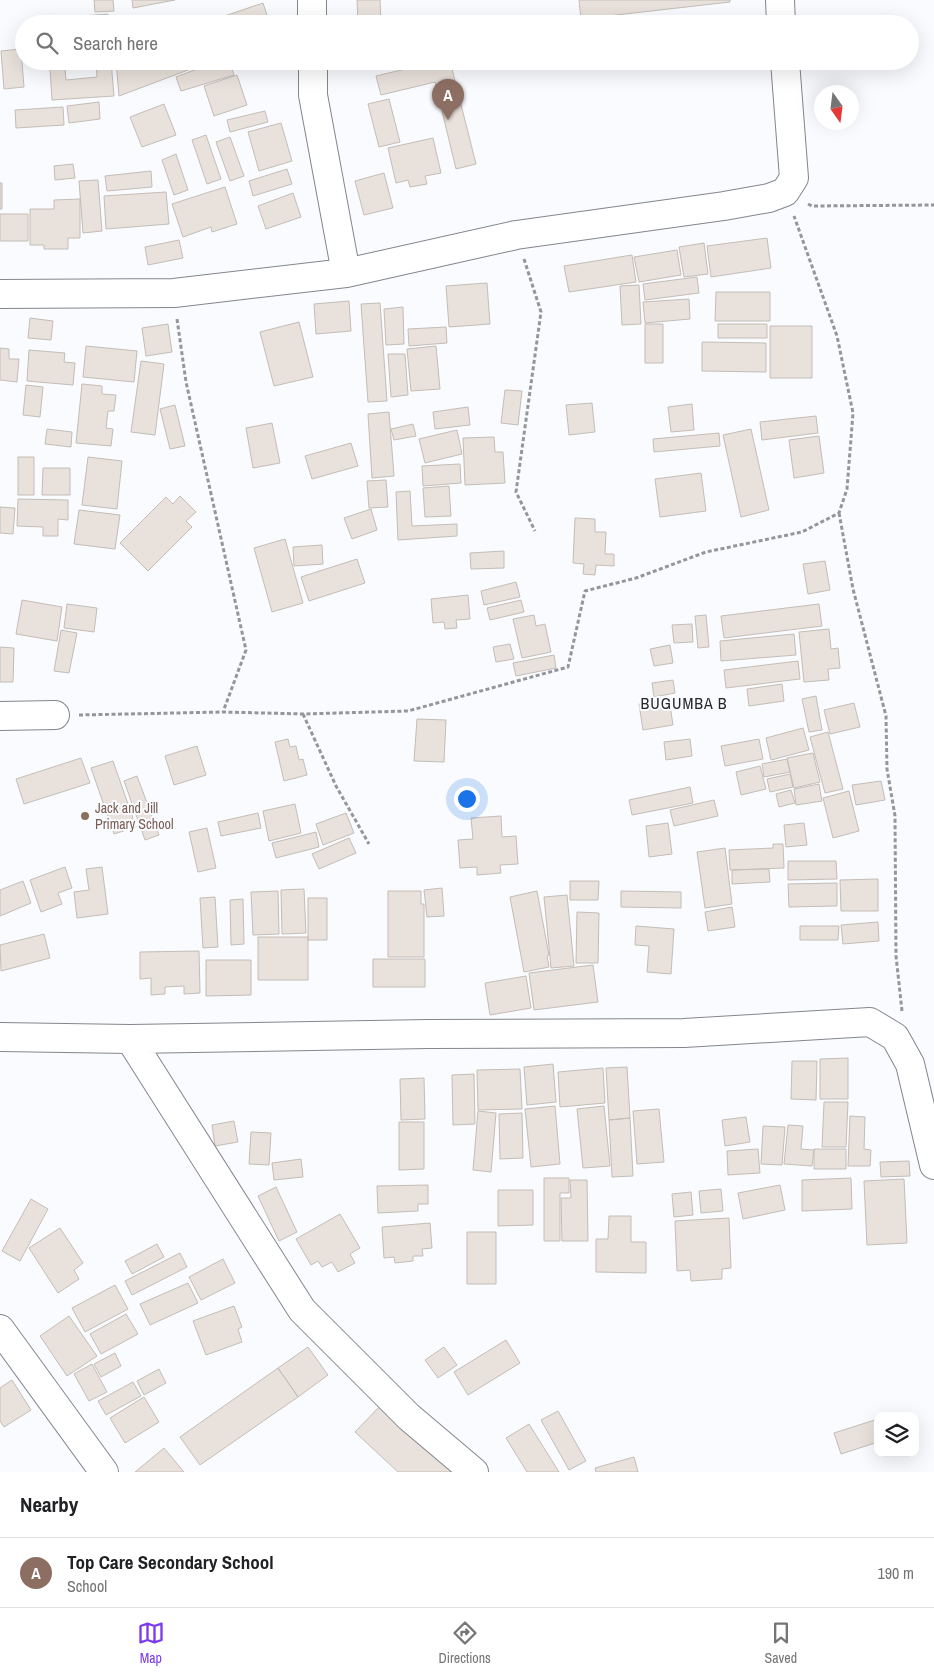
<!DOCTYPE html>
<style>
body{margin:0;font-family:"Archivo Narrow",sans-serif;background:#f2f2f2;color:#202124}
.controls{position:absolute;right:15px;bottom:15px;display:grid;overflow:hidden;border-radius:10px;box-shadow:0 5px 20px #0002}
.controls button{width:45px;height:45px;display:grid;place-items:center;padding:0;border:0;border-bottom:1px solid #e0e0e0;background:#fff;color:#202124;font:25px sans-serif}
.compass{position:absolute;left:814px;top:85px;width:45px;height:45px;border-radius:50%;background:#fff;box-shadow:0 5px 20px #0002;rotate:166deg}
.you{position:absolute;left:466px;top:798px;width:18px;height:18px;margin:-12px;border:4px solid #fff;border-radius:50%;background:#1a73e8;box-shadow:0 0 0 8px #1a73e833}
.badge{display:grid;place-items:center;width:32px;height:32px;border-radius:50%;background:#7c3aed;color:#fff;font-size:16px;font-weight:700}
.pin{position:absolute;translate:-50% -41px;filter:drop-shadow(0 1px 2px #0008)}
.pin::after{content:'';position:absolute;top:26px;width:18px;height:15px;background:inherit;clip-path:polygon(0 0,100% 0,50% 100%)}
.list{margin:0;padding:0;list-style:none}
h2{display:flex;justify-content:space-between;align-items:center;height:65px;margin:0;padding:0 20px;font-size:21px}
h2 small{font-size:16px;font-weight:400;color:#757577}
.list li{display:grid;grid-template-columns:32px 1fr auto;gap:15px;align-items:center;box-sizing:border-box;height:70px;padding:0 20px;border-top:1px solid #e0e0e0}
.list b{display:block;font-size:19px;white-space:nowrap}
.list p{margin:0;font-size:16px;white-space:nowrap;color:#757577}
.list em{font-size:16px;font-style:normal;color:#757577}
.icon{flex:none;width:28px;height:28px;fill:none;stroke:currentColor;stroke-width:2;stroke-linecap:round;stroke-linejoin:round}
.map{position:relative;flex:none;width:934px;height:1472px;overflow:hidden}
.search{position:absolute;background:#fff;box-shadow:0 5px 20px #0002;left:15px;right:15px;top:15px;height:55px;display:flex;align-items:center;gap:12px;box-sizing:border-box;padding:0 18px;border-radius:28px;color:#757577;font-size:19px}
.sheet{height:135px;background:#fff}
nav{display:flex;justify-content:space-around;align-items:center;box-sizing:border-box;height:70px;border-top:1px solid #e0e0e0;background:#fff;font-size:14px;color:#757577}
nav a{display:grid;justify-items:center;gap:2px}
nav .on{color:#7c3aed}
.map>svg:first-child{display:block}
</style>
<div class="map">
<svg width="934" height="1472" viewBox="0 0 934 1472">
<rect width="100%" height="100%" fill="#f9fbfe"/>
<path fill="#e9e1db" stroke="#c4bdb7" d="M94,0h19l1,11 -19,1z
M132,0h43l-42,8z
M357,0h23l1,24h-23z
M579,0h151v2l-149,17z
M263,3l7,21h-69z
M108,14v10h-63l-1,-5z
M21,49l3,38 -20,2 -3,-38z
M96,61h15l3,35 -62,4 -2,-31 15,-1 1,12 31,-3z
M116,61h96l-93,35z
M218,61h12l4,14 -53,16 -5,-14z
M439,61h11l26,103 -20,5 -21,-87 -54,13 -5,-19z
M237,75l10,30 -33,11 -10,-30z
M389,99l11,43 -21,5 -11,-43z
M99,102l1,17 -31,4 -2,-17z
M164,104l12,31 -34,12 -12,-30z
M63,107l1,18 -48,3 -1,-18z
M265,111l3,11 -38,10 -3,-12z
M281,123l11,38 -33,10 -11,-39z
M206,135l15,44 -14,5 -15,-44z
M230,137l14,39 -14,5 -14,-39z
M433,138l8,35 -16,3 2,8 -17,3 -2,-7 -12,3 -8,-35z
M176,154l12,36 -14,5 -12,-35z
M73,164l2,14 -20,2 -1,-14z
M287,169l5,15 -39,12 -4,-15z
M151,171l1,16 -45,4 -2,-15z
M384,173l9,35 -29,7 -9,-34z
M98,180l4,51 -19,2 -4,-52z
M0,183h2v26h-2z
M225,187l12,37 -25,8 -1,-5 -28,10 -11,-33z
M166,192l3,32 -63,5 -2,-33z
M293,193l8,24 -35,12 -8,-23z
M80,199v39h-12v11h-24v-4h-14v-36h24v-9z
M0,214h28v27h-28z
M767,238l4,30 -60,9 -4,-31z
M179,240l4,18 -35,7 -3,-18z
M704,243l4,31 -24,3 -5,-30z
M677,250l4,25 -42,7 -5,-25z
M632,255l4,27 -67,10 -5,-26z
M697,277l2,16 -54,7 -2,-16z
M487,283l3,41 -41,3 -3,-41z
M639,285l2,39 -19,1 -2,-39z
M716,292h54v29h-55z
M689,299l1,20 -45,4 -2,-21z
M349,301l2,30 -35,3 -2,-30z
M380,303l7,98 -19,1 -7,-98z
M403,307l1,37 -18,1 -2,-36z
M30,318l23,3 -2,19 -23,-2z
M299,322l14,55 -39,9 -14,-54z
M168,324l4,28 -26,4 -4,-28z
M645,324h18v39h-18z
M718,324h49v14h-49z
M770,326h42v52h-42z
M446,327l1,16 -38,3 -1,-17z
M702,342l64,1v29l-64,-1z
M86,346l51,5 -3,31 -51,-5z
M436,346l4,43 -29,2 -4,-42z
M0,348l9,1v10h10l-2,23 -17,-2z
M29,350l36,3 -1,9 11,1 -2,22 -46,-4z
M388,354h17l3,41 -17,2z
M141,361l23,3 -9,71 -24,-3z
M82,384l20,2v8l14,1 -2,16h-6l-2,17 7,1 -2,17 -35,-3z
M26,385l17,2 -3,30 -17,-2z
M505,390l17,1 -4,34 -17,-2z
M592,403l3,29 -26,3 -3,-30z
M692,404l2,26 -23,2 -3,-25z
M175,405l10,41 -15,3 -10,-40z
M468,407l2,18 -35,4 -2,-17z
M389,412l5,64 -22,2 -4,-64z
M816,416l2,17 -56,7 -2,-18z
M272,423l8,40 -27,5 -7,-40z
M413,424l3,12 -22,4 -3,-11z
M47,429l25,3 -1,15 -26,-3z
M751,429l18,81 -28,7 -18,-82z
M457,430l5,24 -37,9 -6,-24z
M719,433l1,13 -66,6 -1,-13z
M819,436l5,37 -30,5 -5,-38z
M494,437l1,15h8l2,31 -40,2 -2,-47z
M351,443l7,23 -46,13 -7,-23z
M18,457h16v38h-16z
M88,457l34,4 -5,48 -35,-4z
M460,464l1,19 -38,3 -1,-20z
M43,468h27v27h-28z
M701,473l5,38 -46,6 -5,-38z
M386,480l2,27 -19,1 -2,-27z
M449,486l2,30 -26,1 -2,-29z
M410,491l2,35 45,-2v12l-59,4 -2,-48z
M180,496l16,16 -10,9 6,6 -44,44 -28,-28 46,-46 7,7z
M18,499l50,1v20l-10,-1v17h-15v-9l-26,-1z
M0,507l15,1 -2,26 -13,-1z
M371,509l6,21 -25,9 -8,-21z
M79,510l41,5 -5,34 -41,-5z
M575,518l20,1v13h11l-1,22h9v12l-18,-1 -1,10 -12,-1 1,-10 -11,-1z
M285,539l18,64 -31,9 -18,-64z
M322,545l1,19 -29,2 -1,-19z
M504,551v17l-33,1 -1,-16z
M357,559l8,24 -56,18 -8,-24z
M825,561l5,29 -22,4 -5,-30z
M516,582l4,15 -36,8 -3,-14z
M468,595l2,24 -14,1 1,8 -12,1 -1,-7 -11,1 -2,-24z
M22,600l40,7 -5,34 -41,-7z
M521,600l3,12 -34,8 -3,-12z
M67,604l30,4 -3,24 -30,-4z
M819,604l3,22 -98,12 -3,-22z
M534,615l2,11 9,-2 6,28 -29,6 -9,-39z
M706,615l3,32 -11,1 -3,-32z
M692,624l1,18 -19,1 -2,-18z
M829,629l2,20 7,-1 2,20 -12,1 1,11 -25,2 -5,-50z
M61,630l16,3 -8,40 -15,-2z
M794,634l2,21 -75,6 -1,-20z
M510,644l4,15 -18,3 -3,-15z
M670,645l3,18 -19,3 -4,-17z
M0,647l14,1 -1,34h-13z
M554,655l2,13 -40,8 -3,-13z
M798,661l2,18 -74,9 -2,-18z
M673,680l2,13 -21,4 -2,-14z
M782,684l2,17 -35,5 -2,-17z
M816,696l6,34 -13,2 -7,-33z
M669,699l4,26 -30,5 -4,-26z
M854,703l6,24 -30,7 -6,-24z
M417,719l29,1 -2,42 -30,-1z
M803,728l6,22 -38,10 -5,-22z
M828,732l15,57 -18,4 -15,-56z
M288,739l2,8 6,-1 3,14 4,-1 4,16 -23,6 -9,-39z
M690,739l2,17 -26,4 -2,-18z
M759,739l4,20 -38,7 -4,-20z
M197,746l9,29 -32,10 -9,-29z
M813,753l7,29 -26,6 -7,-30z
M81,758l9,25 -66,21 -8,-25z
M787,759l3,13 -26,5 -2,-13z
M113,761l23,66 -22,7 -23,-66z
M760,766l6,23 -25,6 -5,-23z
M790,774l3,13 -23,5 -3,-13z
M137,776l22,59 -14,5 -21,-59z
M881,781l4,19 -29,5 -4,-20z
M819,784l3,17 -26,4 -2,-16z
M690,787l3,16 -61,12 -3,-15z
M791,790l4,13 -16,4 -3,-13z
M849,791l10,40 -26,7 -10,-40z
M714,800l4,16 -44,10 -4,-16z
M295,804l6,29 -32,8 -6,-30z
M258,813l3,15 -40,8 -3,-14z
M346,813l8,20 -31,12 -7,-21z
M501,816l1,21 14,-1 2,28 -18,1 1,8 -24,2v-8l-17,1 -2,-28 15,-1 -2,-21z
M668,823l4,31 -23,3 -3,-31z
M804,823l3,22 -21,2 -2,-22z
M207,828l9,40 -18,4 -9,-40z
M316,832l3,15 -43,11 -4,-15z
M349,838l7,15 -37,16 -7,-15z
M773,844h10l1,24 -54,2 -1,-20 44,-2z
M725,848l7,56 -27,4 -8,-56z
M788,861h48l1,18 -49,1z
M65,867l7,21 -14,5 4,11 -21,8 -11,-32z
M102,867l6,47 -31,4 -3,-26 15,-2 -3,-21z
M769,869l1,13 -38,2v-14z
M878,879v32h-37l-1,-31z
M23,881l8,22 -31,13v-26z
M570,881h29l-1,19h-28z
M837,883v23l-48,1 -1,-23z
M442,888l2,28 -17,1 -3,-27z
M304,889l2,44 -24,1 -1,-44z
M278,891l1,43 -26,1 -2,-43z
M388,891h33v13h3v53h-36z
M537,891l12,64 -2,1 2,11 -25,5 -14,-75z
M621,891l60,1v16l-60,-1z
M567,895l7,71 -23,2 -7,-71z
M215,897l3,50 -15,1 -3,-50z
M308,898h19v42h-19z
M243,899l1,45 -13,1 -1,-45z
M732,907l3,20 -27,4 -3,-19z
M577,912l22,1 -1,50h-22z
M878,922l1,19 -36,3 -2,-19z
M636,926l38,3 -3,45 -24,-2 2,-26 -14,-1z
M800,926h39l-1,14h-38z
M44,934l6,24 -49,13 -1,-26z
M258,937h50v43h-50z
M199,951l1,42 -16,1v-8l-19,1v7l-14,1v-17l-11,1v-27z
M373,959h52v28h-52z
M206,960h45v35l-45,1z
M593,965l5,37 -64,8 -5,-37z
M526,976l5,32 -41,7 -5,-32z
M848,1058v41h-28v-40z
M792,1061h25l-1,39 -25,-1z
M553,1064l3,38 -29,3 -3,-38z
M627,1067l3,51 -21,2 -3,-52z
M603,1068l2,35 -45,4 -2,-35z
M520,1069l2,40 -44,1 -1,-40z
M474,1074l1,50 -22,1 -1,-50z
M424,1078l1,41 -24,1 -1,-41z
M824,1102h24l-2,45h-24z
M555,1106l5,58 -29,3 -6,-58z
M604,1106l6,60 -27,2 -6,-59z
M659,1109l5,53 -27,2 -4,-53z
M478,1111l18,2 -5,59 -18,-2z
M522,1113l1,45 -23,1 -1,-45z
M850,1116l15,1 -1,32 7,1 -1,16h-22z
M746,1117l4,25 -25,4 -3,-26z
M630,1118l3,58 -21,1 -3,-57z
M234,1121l4,21 -23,4 -3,-21z
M399,1122h25v47l-25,1z
M788,1125l15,1 -2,23 13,1 -2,16 -28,-2z
M763,1126l22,1 -3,38 -21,-1z
M251,1132l20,1 -2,32 -20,-1z
M758,1149l2,24 -32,2 -1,-24z
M814,1149h32v20h-32z
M301,1159l2,18 -29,3 -2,-17z
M909,1161l1,15 -29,1 -1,-15z
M544,1178h25v15h-9v48h-16z
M851,1178l1,31 -50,2v-31z
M904,1179l3,64 -40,2 -3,-64z
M570,1180h17l1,61h-26l-1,-43h10z
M428,1185v19h-10v7l-40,2 -1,-27z
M780,1185l5,25 -42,9 -5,-26z
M276,1187l21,45 -18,9 -21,-45z
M721,1189l2,22 -22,2 -2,-22z
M498,1190h35v35l-35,1z
M691,1192l2,23 -19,2 -2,-23z
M31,1199l17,10 -28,52 -18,-10z
M340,1214l20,34 -10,6 5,9 -17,9 -6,-10 -10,5 -4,-6 -7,4 -15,-26z
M609,1216h22v26h15v31l-50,-1v-33h12z
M729,1218l2,50 -9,1v10l-31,2 -1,-11 -13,1 -2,-50z
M430,1223l2,25 -10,1 1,7h-10v5l-18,2 -1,-6 -10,1 -2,-31z
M60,1228l23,35 -9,7 5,9 -21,14 -29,-45z
M467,1232h29v52h-29z
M157,1244l7,13 -32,17 -7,-13z
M180,1253l7,14 -55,28 -7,-14z
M223,1259l12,24 -34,17 -12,-23z
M188,1283l10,20 -48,22 -10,-21z
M115,1285l13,24 -43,23 -13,-24z
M234,1306l8,21 -4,2 4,13 -36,13 -13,-34z
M126,1314l12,20 -37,20 -11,-20z
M69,1316l28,40 -30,20 -27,-40z
M506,1340l14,23 -52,32 -14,-23z
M308,1347l20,28 -30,22 -20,-29z
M444,1347l13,18 -19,13 -13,-18z
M115,1353l6,13 -20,11 -7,-13z
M92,1364l15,28 -18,9 -15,-27z
M278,1368l20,29 -98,68 -20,-28z
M159,1369l7,14 -22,12 -7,-14z
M12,1380l19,30 -27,17 -4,-6v-33z
M133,1382l8,14 -35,19 -8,-14z
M144,1397l15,25 -34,21 -15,-25z
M381,1405l72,67h-55l-43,-40z
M558,1411l28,50 -17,9 -28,-50z
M878,1419v23l-37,12 -7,-21z
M529,1424l30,48h-32l-21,-34z
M164,1448l20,24h-49z
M634,1457l4,15h-42l-1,-4z"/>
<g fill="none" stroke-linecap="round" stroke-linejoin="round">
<g stroke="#83868d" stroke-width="30">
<path id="minor" d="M312,0v24
M780,0l1,24
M313,61v34l33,178
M0,294l174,-1 172,-20 170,-38 208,-29 45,-8 16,-6 9,-14 -9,-117
M0,716l55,-1
M0,1037l130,2 172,271 107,107 65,55
M130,1039l298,-5 256,-1 186,-11 25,15 15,27 24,101
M0,1329l104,143"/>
</g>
<path stroke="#949699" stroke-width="3" stroke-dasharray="4 2.5" stroke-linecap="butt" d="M808,204l4,2 122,-1
M524,259l17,53 -25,180 19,39
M177,319l9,63 60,268 -23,62
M839,513l14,76 33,127 1,53 8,47 1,140 6,55
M303,714l33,72 33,58
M79,715l144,-3 80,2 105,-3 160,-44 17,-76 51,-13 70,-26 96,-20 37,-19 8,-24 6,-76 -16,-77 -43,-120"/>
<use href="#minor" stroke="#fff" stroke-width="28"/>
</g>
<circle fill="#8d6e63" stroke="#f9fbfe" stroke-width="2" cx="85" cy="816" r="5"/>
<g text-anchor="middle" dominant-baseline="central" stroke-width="4" stroke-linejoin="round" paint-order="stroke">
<g font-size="14" fill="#785e54" stroke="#f9fbfe" text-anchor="start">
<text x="95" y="808">Jack and Jill<tspan x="95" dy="16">Primary School</tspan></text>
</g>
<g font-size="16" letter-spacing="1" fill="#26272a" stroke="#f9fbfe">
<text x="684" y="703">BUGUMBA B</text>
</g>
</g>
</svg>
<div class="controls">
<button><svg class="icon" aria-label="layers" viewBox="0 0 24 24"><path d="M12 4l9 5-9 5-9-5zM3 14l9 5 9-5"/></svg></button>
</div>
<svg class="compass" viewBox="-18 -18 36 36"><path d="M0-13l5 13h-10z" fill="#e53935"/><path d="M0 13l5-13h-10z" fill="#757577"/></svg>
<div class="you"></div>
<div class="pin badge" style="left:448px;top:120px;background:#8d6e63">A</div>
<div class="search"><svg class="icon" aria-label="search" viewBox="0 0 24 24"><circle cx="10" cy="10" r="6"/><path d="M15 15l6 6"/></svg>Search here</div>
</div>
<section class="sheet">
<h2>Nearby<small></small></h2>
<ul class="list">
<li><span class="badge" style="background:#8d6e63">A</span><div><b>Top Care Secondary School</b><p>School</p></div><em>190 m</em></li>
</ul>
</section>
<nav>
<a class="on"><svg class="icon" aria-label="map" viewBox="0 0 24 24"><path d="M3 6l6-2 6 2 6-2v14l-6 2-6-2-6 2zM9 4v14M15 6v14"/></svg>Map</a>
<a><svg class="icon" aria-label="directions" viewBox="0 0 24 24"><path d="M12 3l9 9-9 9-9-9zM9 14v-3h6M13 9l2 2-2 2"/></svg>Directions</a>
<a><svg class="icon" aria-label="saved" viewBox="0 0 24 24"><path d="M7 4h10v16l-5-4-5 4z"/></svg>Saved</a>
</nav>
